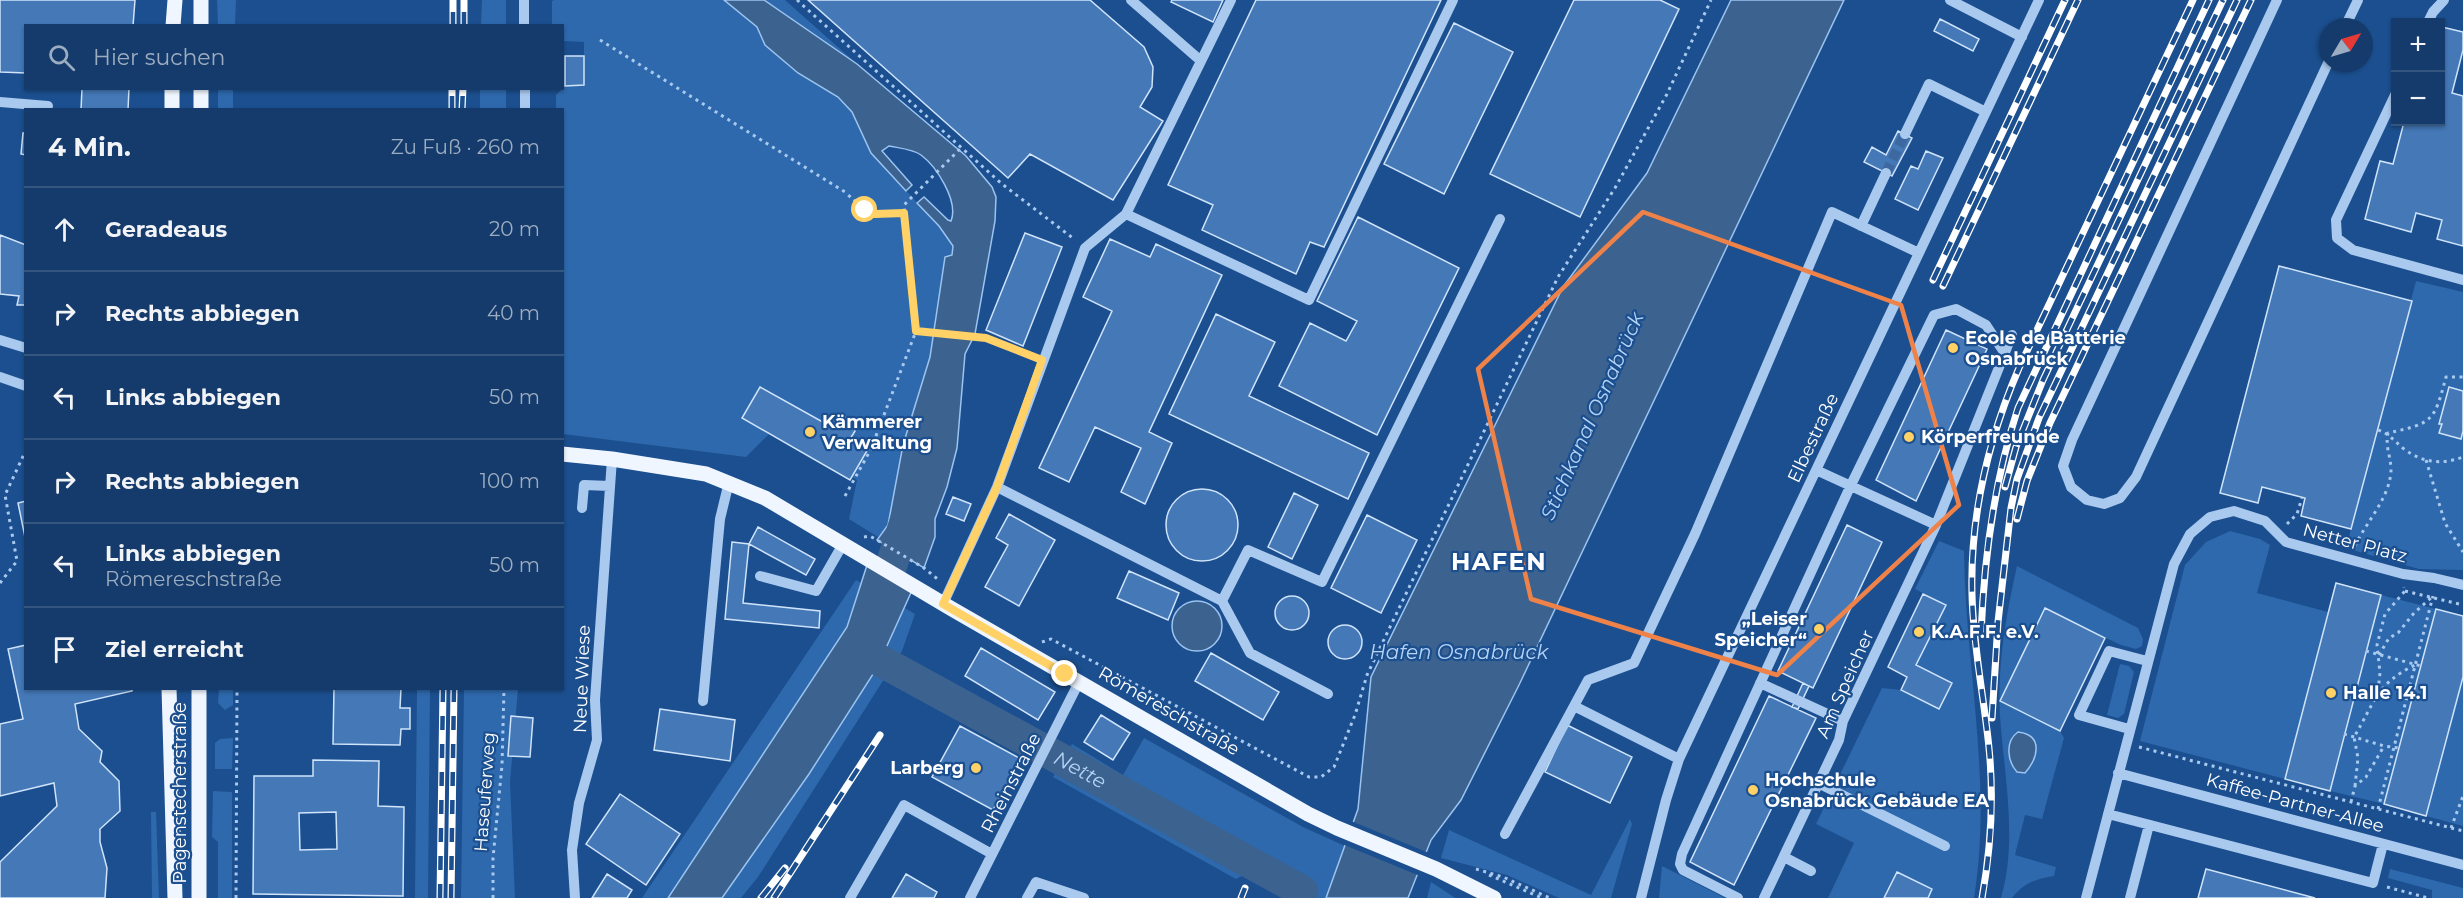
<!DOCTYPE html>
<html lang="de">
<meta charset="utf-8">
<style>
body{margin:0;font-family:Montserrat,sans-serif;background:#1d4271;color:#f1f3f6}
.controls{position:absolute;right:18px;top:18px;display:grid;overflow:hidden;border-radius:0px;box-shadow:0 2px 4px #0004}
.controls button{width:54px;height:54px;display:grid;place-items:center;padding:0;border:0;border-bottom:2px solid #33557e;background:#143b6b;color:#f1f3f6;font:30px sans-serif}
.compass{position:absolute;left:2319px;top:18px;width:54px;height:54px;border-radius:50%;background:#143b6b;box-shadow:0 2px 4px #0004;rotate:52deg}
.stop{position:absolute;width:18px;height:18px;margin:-14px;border:4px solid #ffd166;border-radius:50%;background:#fff}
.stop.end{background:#ffd166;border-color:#fff;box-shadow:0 2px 6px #0008}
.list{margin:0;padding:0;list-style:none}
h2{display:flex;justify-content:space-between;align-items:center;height:78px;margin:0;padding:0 24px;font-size:26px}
h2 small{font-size:20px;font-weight:400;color:#9dadc1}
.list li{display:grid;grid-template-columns:39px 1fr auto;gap:18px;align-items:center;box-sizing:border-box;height:84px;padding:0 24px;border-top:2px solid #33557e}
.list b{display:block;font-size:22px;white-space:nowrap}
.list p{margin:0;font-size:20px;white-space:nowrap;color:#9dadc1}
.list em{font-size:20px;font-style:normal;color:#9dadc1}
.icon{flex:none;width:33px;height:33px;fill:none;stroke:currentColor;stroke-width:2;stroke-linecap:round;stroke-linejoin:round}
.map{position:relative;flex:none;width:2463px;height:898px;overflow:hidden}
.search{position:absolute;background:#143b6b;box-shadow:0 2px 4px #0004;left:24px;top:24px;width:540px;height:66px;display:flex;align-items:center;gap:15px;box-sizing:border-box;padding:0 21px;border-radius:0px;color:#9dadc1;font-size:22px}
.panel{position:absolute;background:#143b6b;box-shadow:0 2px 4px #0004;left:24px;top:108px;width:540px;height:582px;border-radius:0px}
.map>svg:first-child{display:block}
</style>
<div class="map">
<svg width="2463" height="898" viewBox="0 0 2463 898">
<rect width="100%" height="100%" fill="#1b4f8f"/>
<path fill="#2e69ad" d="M217,0h19l-1,25h-17z
M482,0h24v25h-25z
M554,0h170l33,27 8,18 33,28 40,24 14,15 19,41 68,73 15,20 -24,111 -27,88 -15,80 -10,12 -29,-18 8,-39 -5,-3 16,-27 -18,-11 5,-9 -2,-9 -11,-6h-6l-8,10 -68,-38 -18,31 27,16 -23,23 -183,-23 -1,-324 -6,-1v-14l9,-9 19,-1v-43l-21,-1 -1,-15 -10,-1v-24z
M764,0h21l72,64z
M218,89h15v20h-15z
M480,89h26v20h-26z
M2416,281l47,11v278l-44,-1 -73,-21z
M2230,531l30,8 10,6 -13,48 71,19 -43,167 -145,-38 45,-176 21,-23z
M1939,541l25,10c1,115 29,231 10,347h-146l26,-55 -38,-19 66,-136 19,2 38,19 13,-26 -36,-18 30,-60 -31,-16z
M2017,566l121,62 5,11 -1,7 -6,3 -15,-4 -76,-36 -45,92 60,30 4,7 -22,81 -17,-4 -10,40 41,12 -2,9c-18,3 -31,7 -42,22h-11c17,-58 3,-123 -1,-182 -3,-50 6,-101 17,-150z
M856,580l59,34 -13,37 -144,226 -17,21h-99z
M2381,595l55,14 -52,195 -54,-13z
M2120,664l9,2 5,6 -10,42 -6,4 -11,-3z
M2463,677v149l-37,-10z
M219,689h14v16l-8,5 -7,-7z
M417,689h13l-2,209h-13z
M464,689h54l-8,93 5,116h-54z
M233,738l-1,31h-17v-26l5,-4z
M1144,738l159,89 42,19 -19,52h-42l-40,-23 -8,4 -183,-102 19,-33 51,31z
M213,791l19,1v106h-14v-56l-6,-5z
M151,812h5l3,86h-7z
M1630,819l2,5 -21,74h-52l-52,-23 -66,-17 8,-28 142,65z
M1662,866l63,32h-66z
M2390,869l73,19v10h-31v-8l-44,-12z
M1431,882l23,15 1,1h-28z"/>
<path fill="#3c6290" stroke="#9cc4f0" stroke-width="1.5" d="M724,0h40l93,64 109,92 26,31 4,10 -1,24 -20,113 -10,20 -8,94 -10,39 -12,32v18l-11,31 -47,-28 11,-15 15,-80 27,-88 15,-100 7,-2 1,-9 -14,-20 -22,-23 7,-6 24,23 3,1c8,-20 -15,-55 -30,-66 -8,-6 -23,-7 -32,-9l-7,5 30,34 -6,6 -35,-38 -19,-41 -14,-15 -40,-24 -33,-28 -8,-18z
M1731,0h113l-325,685 -58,115 -30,40 -23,58h-82l32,-89 13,-132 192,-390 84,-114z
M869,559l45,27 -37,82 -68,106 -87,124h-54l179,-271z
M1172 626a25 25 0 1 1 50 0a25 25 0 1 1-50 0Z
M2018,732c26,3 20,26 7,41l-8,-1c-10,-11 -12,-31 1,-40z"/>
<path fill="#1b4f8f" d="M1351,821l78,32 -9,23 -78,-32z"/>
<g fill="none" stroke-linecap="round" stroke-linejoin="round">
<g stroke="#3c6290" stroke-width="32">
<path d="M878,606l31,-95"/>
<path id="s1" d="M859,649l443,242"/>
</g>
</g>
<path fill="#4478b7" stroke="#cfe3fa" stroke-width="1.5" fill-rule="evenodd" d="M0,0h135l-2,26h-107v47l-26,-1z
M808,0h282l54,47 9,20 -1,20 -12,20 23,14 -50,79 -83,-46 -22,24z
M1172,0h51l-10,22 -42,-20z
M1256,0h185l-117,247 -14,-5 -14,32 -94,-44 11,-25 -45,-20z
M1574,0h86l19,9 -99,208 -90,-43z
M1940,19l39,20 -6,12 -39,-20z
M1454,23l59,29 -69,142 -60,-30z
M2442,27l21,5v18l-11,43 11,3v150l-26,-7 5,-19 -26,-7 -5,19 -46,-13 15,-58 13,3 11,-42h36z
M565,56h19v29l-19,1z
M82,88h47l-1,22h-47z
M1898,131l14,7 -20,38 -28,-14 8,-15 14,8z
M23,133h3v22l-5,-1z
M1926,151l17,7 -25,52 -23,-11 16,-33 7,3z
M1358,217l101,51 -82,167 -98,-49 31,-63 36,18 11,-20 -40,-20z
M1025,233l37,14 -39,99 -37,-16z
M0,235l26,10v60h-9l2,-9 -19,-2z
M1110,239l40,18 6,-13 66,31 -73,157 23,11 -27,61 -24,-12 20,-44 -46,-21 -26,55 -30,-14 73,-157 -29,-14z
M2279,266l133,35 -61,228 -50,-13 4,-18 -43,-11 -4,16 -38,-10z
M1216,314l59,28 -26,54 120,57 -21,46 -179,-85z
M1946,330l41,19 -71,152 -40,-21z
M760,387l68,38 8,-10h6l11,6 2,10 -5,8 18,10 -18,31 -108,-62z
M2449,387l14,4v40l-2,8 -22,-6 3,-9h-3z
M1166 525a36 36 0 1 1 72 0a36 36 0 1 1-72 0Z
M1294,493l24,12 -26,54 -24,-12z
M953,497l18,7 -7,17 -18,-7z
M26,501v41l-8,-39z
M1009,514l46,26 -36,66 -34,-19 23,-42 -12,-7z
M1367,515l50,25 -36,73 -50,-25z
M1847,525l35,17 -69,146 -35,-17z
M758,527l57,32 -9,16 -57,-31z
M732,542l17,2 -6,59 77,8 -1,17 -94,-9z
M1129,571l50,22 -11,27 -51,-22z
M2336,583l45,12 -51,196 -45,-12z
M1923,594l23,11 -30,60 36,18 -13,26 -38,-19 6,-13 -19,-10z
M1275 613a17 17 0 1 1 34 0a17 17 0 1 1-34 0Z
M2045,608l60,30 -45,93 -60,-30z
M2436,609l27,7v61l-37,139 -42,-12z
M1328 642a17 17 0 1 1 34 0a17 17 0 1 1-34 0Z
M26,645v43h106v3l-57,13 4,25 23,22 -2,11 19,19 1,30 -20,18v13l7,26 -2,30h-105v-36l57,-56 -3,-23 -54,13v-72l23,-5 -15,-70z
M981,648l74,44 -17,28 -73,-44z
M1211,653l68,39 -16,28 -68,-39z
M1803,683l6,3 -11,23 -6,-2z
M334,688h67l-1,20h10v21h-9l-1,16 -67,-1z
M1769,696l47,22 -82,167 -44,-23z
M660,709l75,11 -5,41 -76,-11z
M1101,715l29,18 -17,27 -29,-18z
M511,716l22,2 -3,39 -22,-1z
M1567,725l65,32 -22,46 -65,-31z
M960,726l61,33 -28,51 -61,-33z
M313,760l66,1 -1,45 26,1 -1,89 -150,-2 1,-118h59zM336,812l1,37 -37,1 -1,-37z
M620,794l60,40 -34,51 -60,-41z
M2206,869l109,29h-117z
M1897,872l35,17 -4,9h-44z
M607,874l25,16 -5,8h-35z
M906,874l31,18 -3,6h-42z"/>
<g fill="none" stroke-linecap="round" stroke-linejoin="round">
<path stroke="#3d69a0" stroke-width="10" stroke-dasharray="10 5" stroke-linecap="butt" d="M1886,173l19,-39"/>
<path stroke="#a9c9ee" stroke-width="3" stroke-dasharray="3 4.5" stroke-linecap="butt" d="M797,0l205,184 72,55
M600,40l245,152c25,23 26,23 59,21
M916,331l70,7 46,18
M2378,430c12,4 16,11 26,19 19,14 38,16 59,8
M2426,460l19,63 18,29
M845,496l26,-47 45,-118 -12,-126 58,-58
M2287,524l10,-10 5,-16
M864,537l6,-1 7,4 47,28 16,13
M2355,546c11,-24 35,-48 36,-76 0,-14 -6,-22 -3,-37 45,-10 46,-11 58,-56h17
M0,583l17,-22 -12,-66 21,-45
M2405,591l58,14
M1042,642l9,-3 258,138h12l13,-10 21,-52 12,-40 191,-398 57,-89 52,-94 44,-94
M2366,651l55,15
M2379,655l10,-17 9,-5 16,-20 18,-16
M2378,691l2,-18 -3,-28 8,-31 20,-23 -1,-4
M1184,726l7,-14
M2344,734l40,12 15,2
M2139,747l324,84
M2355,786l3,-28 -4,-21c21,-35 22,-53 61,-72
M2351,802l4,-16 11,-9 18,-31
M2378,809l55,-213
M2451,828l12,-32
M1476,869l27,8 47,21
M1489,875l53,23
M2387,887l41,11
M236,898l1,-210
M493,898v-40l9,-93 2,-77"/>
<path stroke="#a9c9ee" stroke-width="10" d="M524,0v26
M1131,0l70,61
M1950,0l72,37
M2277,0l-205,440 -9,26 8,21 16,13 17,4 16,-6 16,-21 192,-414
M2428,22l5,-10 11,-12
M2345,27l13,-27
M525,88v22
M2396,93l-60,127 1,18 16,12 110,30
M0,102l48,4
M1905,134l24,-50 57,28
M1126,214l183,86 144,-300
M1861,226l25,-53
M0,340l26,8
M0,377l26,9
M1816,470l120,55
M997,487l225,114 26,-51 74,32 178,-363
M582,508l2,-23 26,1
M760,576l56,15 27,-47
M1222,601l28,52 78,41
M943,604l54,-117 88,-239 41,-34 105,-214
M1760,683l83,38
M703,701l17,-182 9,-37
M1574,706l105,53
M2129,729l-50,-14 30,-64 38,10
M2118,773l345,92
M1818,783l127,63
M2108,814l265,69 10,-39
M1505,834l83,-154 46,-17 61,-129 137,-322 87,41
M1784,857l27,14
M575,898l-3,-48 7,-47 18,-63 -2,-40 17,-241
M850,898l54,-93 88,49
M970,898l109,-216
M1027,898l9,-16 48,16
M1641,898l25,-98 13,-41 360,-759
M1738,898l-55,-28 -3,-6 2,-10 168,-367 84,-172 22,-6 30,16 18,27
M1764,898l75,-158 4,-19 93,-196 76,-190
M2086,898l88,-334 16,-30 20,-17 24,-6 31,10 21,21 117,32 31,4 29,7
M2130,898l19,-73"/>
<path stroke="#f0f6ff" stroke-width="15" d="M173,26l2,-26
M201,26v-26
M172,110v-22
M201,110v-22
M562,454l50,5 94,15 59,24 187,111 356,205 29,14 99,41 58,29
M169,688l6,210
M199,688v210"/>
<g stroke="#fff" stroke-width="7">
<path id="rail" d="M453,26v-26
M464,26v-26
M452,110v-22
M462,110l1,-22
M1933,280l132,-280
M1943,286l135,-286
M2005,487l11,-40 27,-67 180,-380
M2017,519l10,-38 23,-58 201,-423
M1981,635c3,-78 13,-154 37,-227l191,-408
M1992,718l6,-96 13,-114 6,-29 22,-61 198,-418
M440,898l3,-210
M451,898l3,-210
M761,898l24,-30
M774,898l106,-163
M1241,898l4,-10
M1982,898c9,-50 12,-100 7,-150 -5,-51 -16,-102 -17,-154 -2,-79 16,-154 47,-226l174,-368"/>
</g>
<use href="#rail" stroke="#1b4f8f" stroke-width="4.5" stroke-dasharray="14" stroke-linecap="butt"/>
</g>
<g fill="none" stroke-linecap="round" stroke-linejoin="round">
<path stroke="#ffd166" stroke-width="8" d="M865,210l10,4 29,-1 12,118 70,7 56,22 -45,127 -54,117 122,70"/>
</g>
<path fill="none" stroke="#ee8249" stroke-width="4.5" stroke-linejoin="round" d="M1643,212l258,93 58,200 -182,170 -246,-76 -53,-230z"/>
<g fill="#ffd166" stroke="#1b4f8f" stroke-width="2">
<circle cx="1953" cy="348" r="6"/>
<circle cx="810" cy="432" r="6"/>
<circle cx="1909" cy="437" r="6"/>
<circle cx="1819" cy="629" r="6"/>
<circle cx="1919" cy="632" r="6"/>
<circle cx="2331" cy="693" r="6"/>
<circle cx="976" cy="768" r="6"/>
<circle cx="1753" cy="790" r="6"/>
</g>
<g text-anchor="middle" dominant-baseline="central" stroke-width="4.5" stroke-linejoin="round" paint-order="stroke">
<g font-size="18" font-weight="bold" fill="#fff" stroke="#1b4f8f" text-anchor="start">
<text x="1965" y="338">Ecole de Batterie<tspan x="1965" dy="21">Osnabrück</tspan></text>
<text x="822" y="422">Kämmerer<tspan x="822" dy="21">Verwaltung</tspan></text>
<text x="1921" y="437">Körperfreunde</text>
<text x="1807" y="619" text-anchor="end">„Leiser<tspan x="1807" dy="21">Speicher“</tspan></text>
<text x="1931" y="632">K.A.F.F. e.V.</text>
<text x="2343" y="693">Halle 14.1</text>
<text x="964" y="768" text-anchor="end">Larberg</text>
<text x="1765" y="780">Hochschule<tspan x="1765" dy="21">Osnabrück Gebäude EA</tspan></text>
</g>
<g font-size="18" fill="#fff" stroke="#1b4f8f">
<text transform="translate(1813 438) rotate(-65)">Elbestraße</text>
<text transform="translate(2355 543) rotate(15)">Netter Platz</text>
<text transform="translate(582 679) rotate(-88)">Neue Wiese</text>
<text transform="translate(1845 684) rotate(-66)">Am Speicher</text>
<text transform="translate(1169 711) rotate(30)">Römereschstraße</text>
<text transform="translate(1011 783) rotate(-63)">Rheinstraße</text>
<text transform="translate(485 792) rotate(-86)">Haseuferweg</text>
<text transform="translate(180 793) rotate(-90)">Pagenstecherstraße</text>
<text transform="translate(2295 803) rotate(15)">Kaffee-Partner-Allee</text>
</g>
<g font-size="20" font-style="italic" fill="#b5d3f5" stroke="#1b4f8f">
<text transform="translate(1592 416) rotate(-66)">Stichkanal Osnabrück</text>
<text x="1459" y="652">Hafen Osnabrück</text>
<text stroke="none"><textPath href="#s1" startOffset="252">Nette</textPath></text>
</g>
<g font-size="24" font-weight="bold" letter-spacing="1.5" fill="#fff" stroke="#1b4f8f">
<text x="1499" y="561">HAFEN</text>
</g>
</g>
</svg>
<div class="controls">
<button>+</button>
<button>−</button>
</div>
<svg class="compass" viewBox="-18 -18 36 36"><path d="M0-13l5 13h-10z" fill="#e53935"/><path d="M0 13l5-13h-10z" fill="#9dadc1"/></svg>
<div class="stop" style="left:865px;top:210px"></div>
<div class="stop end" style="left:1065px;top:674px"></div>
<div class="search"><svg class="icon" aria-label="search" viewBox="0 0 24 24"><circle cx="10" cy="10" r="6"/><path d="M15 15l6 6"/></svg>Hier suchen</div>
<section class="panel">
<h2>4 Min.<small>Zu Fuß · 260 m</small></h2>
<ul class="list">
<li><svg class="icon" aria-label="ahead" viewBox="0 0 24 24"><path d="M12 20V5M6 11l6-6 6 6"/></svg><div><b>Geradeaus</b></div><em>20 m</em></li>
<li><svg class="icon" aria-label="right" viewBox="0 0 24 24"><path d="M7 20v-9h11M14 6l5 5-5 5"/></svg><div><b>Rechts abbiegen</b></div><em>40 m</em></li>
<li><svg class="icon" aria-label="left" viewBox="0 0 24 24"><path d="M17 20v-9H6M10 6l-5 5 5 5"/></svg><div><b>Links abbiegen</b></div><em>50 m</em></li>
<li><svg class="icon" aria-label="right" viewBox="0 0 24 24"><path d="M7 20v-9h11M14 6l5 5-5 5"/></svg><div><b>Rechts abbiegen</b></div><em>100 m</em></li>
<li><svg class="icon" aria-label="left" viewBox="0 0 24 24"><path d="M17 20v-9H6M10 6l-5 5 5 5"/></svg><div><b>Links abbiegen</b><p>Römereschstraße</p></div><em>50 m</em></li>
<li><svg class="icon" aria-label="arrive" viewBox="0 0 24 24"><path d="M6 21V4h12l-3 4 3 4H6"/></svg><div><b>Ziel erreicht</b></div></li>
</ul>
</section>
</div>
